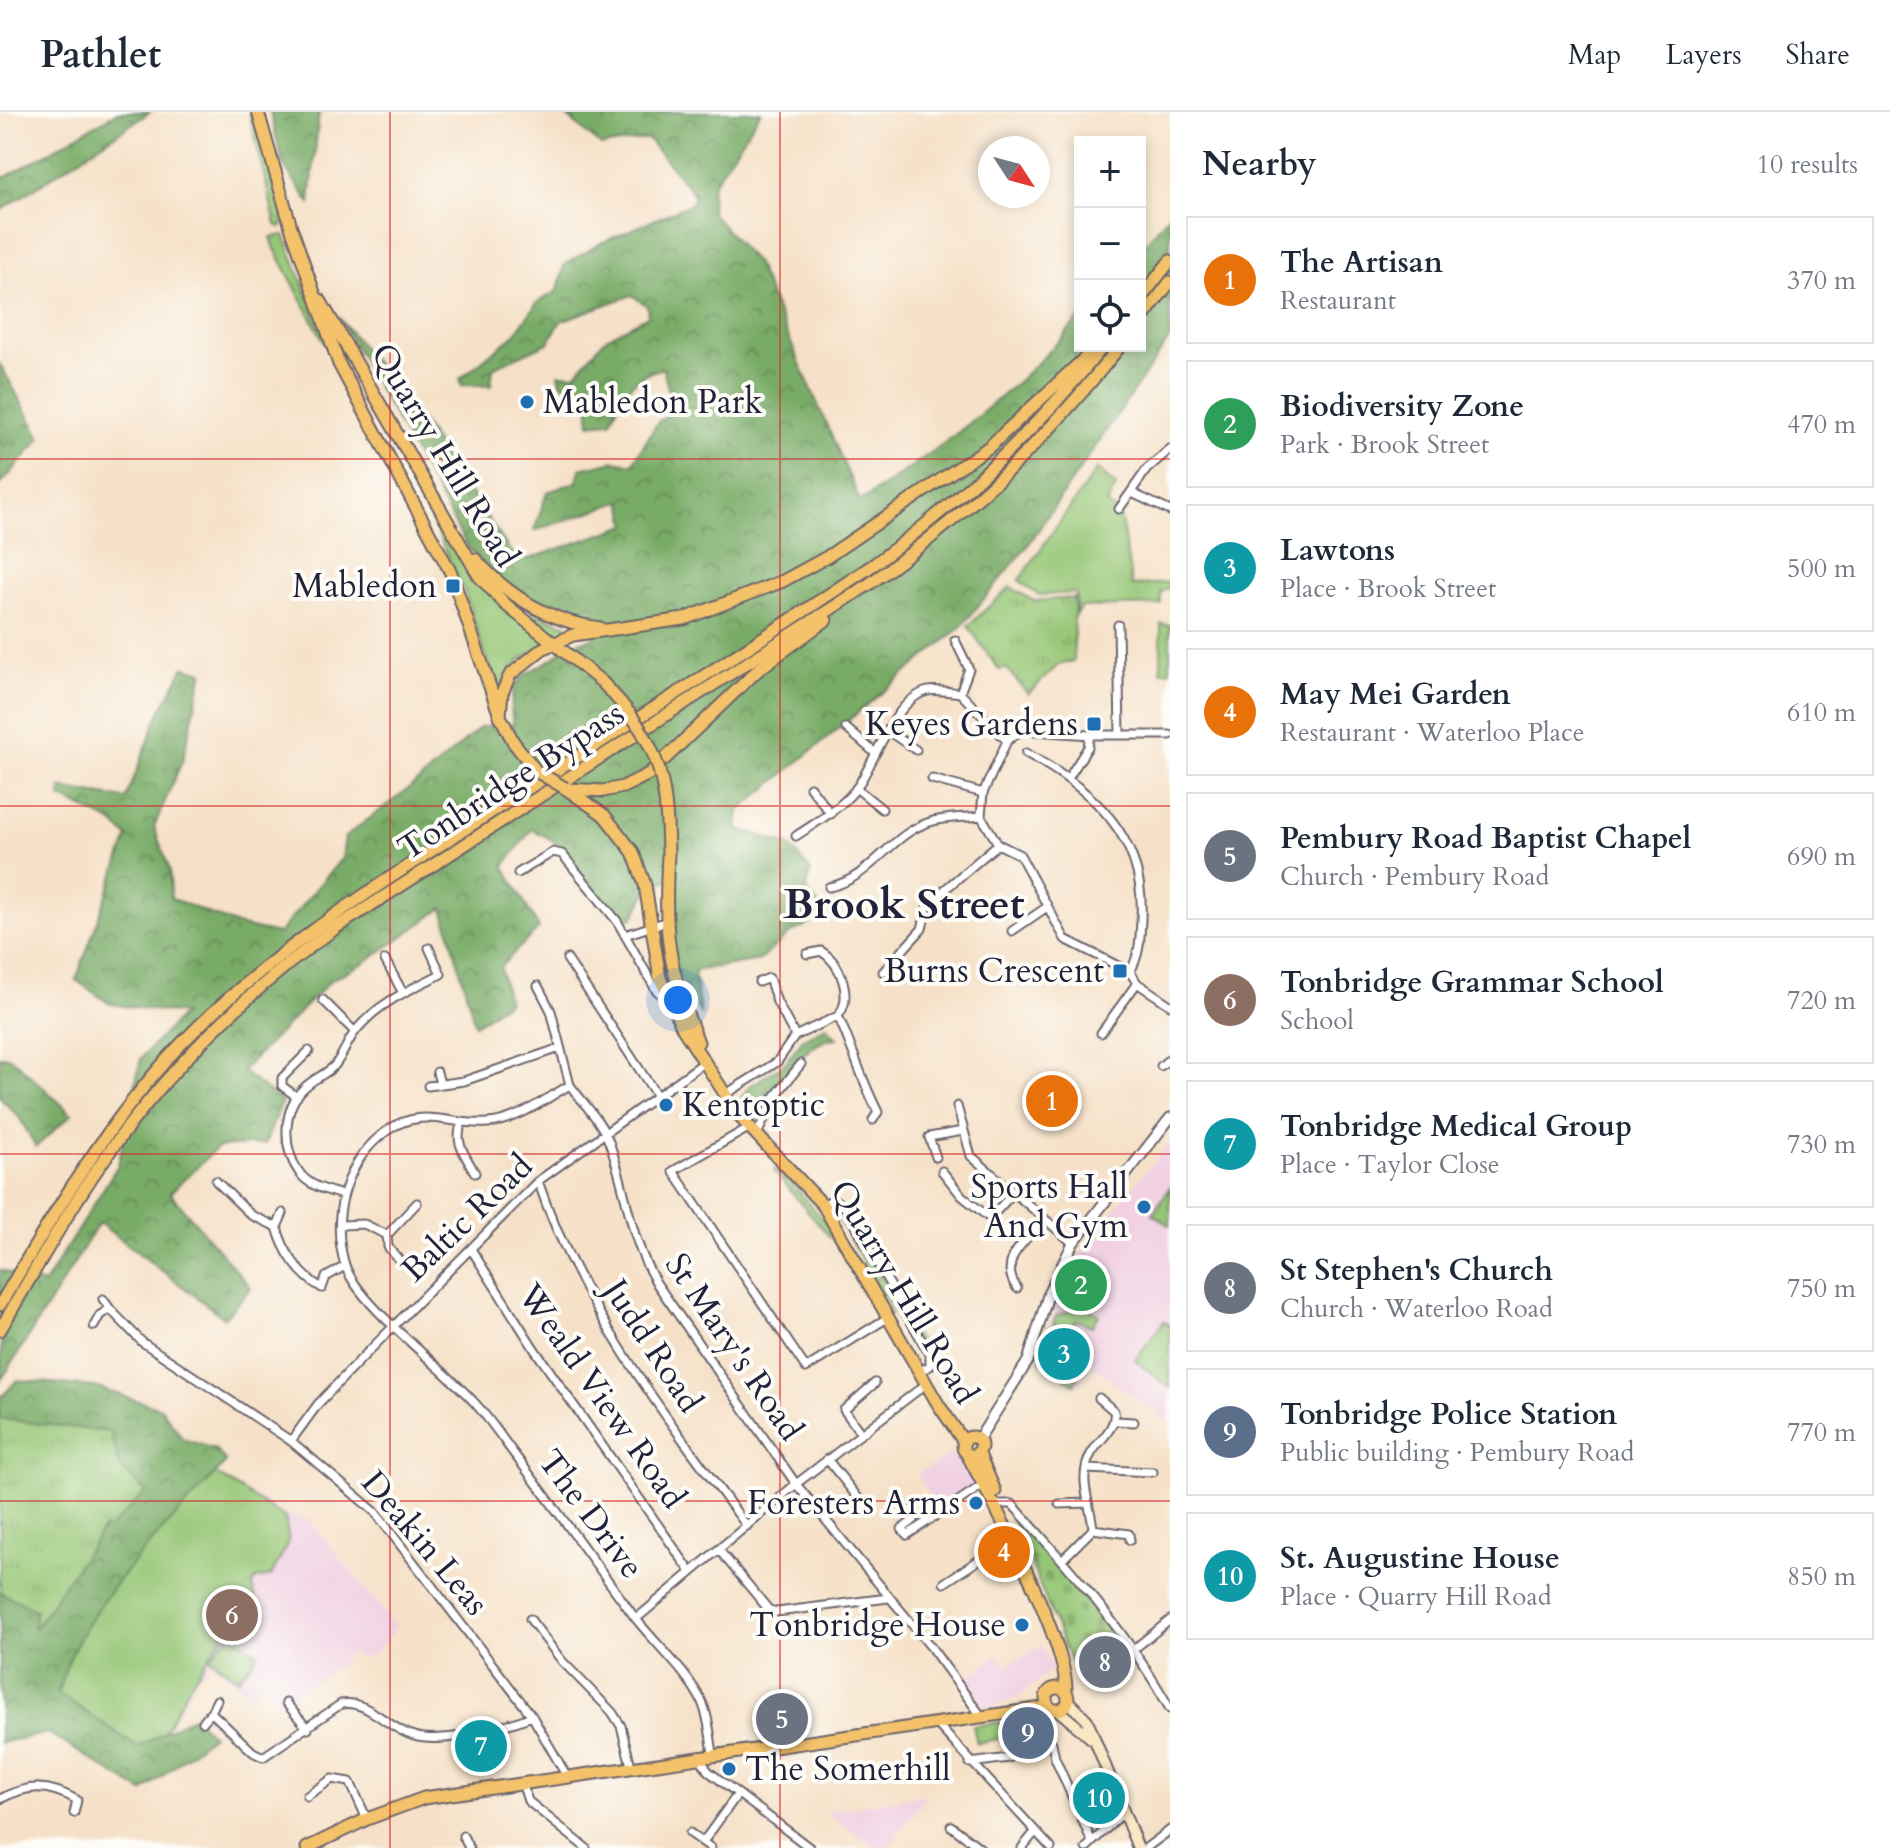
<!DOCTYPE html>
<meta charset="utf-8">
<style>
body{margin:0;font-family:Cardo,serif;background:#f2f2f3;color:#1f2937}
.controls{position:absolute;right:24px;top:24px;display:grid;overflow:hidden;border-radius:0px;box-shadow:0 4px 12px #0003}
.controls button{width:72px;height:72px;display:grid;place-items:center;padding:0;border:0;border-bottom:2px solid #e0e1e3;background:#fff;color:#1f2937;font:40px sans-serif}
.compass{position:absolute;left:978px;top:24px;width:72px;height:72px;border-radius:50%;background:#fff;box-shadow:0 4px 12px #0003;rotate:126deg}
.you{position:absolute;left:678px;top:888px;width:28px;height:28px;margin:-20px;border:6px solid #fff;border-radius:50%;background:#1a73e8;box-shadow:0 0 0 12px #1a73e833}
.badge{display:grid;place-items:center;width:52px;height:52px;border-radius:50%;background:#b45309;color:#fff;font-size:26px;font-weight:700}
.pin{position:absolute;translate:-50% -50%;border:4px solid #fff;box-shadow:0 2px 8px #0006}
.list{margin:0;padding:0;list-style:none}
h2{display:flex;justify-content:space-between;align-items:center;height:104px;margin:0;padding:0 32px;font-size:34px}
h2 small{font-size:26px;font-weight:400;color:#747a83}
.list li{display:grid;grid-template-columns:52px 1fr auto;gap:24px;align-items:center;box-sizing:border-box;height:128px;margin:0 16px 16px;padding:0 16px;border:2px solid #e0e1e3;border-radius:0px}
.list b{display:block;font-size:30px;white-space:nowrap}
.list p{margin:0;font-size:26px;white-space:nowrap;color:#747a83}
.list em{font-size:26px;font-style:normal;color:#747a83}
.icon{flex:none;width:44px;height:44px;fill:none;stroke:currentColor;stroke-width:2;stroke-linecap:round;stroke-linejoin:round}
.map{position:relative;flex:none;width:1170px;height:1736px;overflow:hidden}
header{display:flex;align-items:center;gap:48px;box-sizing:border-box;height:112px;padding:0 40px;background:#fff;border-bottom:2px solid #e0e1e3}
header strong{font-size:38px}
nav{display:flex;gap:44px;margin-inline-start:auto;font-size:28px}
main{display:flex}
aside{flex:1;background:#fff}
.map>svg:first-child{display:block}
</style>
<header>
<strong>Pathlet</strong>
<nav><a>Map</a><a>Layers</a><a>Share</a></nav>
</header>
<main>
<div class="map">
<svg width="1170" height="1736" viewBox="0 0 1170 1736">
<defs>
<pattern id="forest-crowns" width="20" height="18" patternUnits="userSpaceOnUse" patternTransform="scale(2)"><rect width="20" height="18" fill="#78ab66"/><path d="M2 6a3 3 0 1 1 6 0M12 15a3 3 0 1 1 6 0" fill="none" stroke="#628b55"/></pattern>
<pattern id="cemetery-stones" width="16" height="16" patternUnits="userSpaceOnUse" patternTransform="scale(2)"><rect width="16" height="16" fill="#95c675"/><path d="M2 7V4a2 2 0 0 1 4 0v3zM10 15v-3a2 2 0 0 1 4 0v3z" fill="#80aa66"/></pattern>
<pattern id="park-tufts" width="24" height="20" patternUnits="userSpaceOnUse" patternTransform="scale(2)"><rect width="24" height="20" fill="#95c675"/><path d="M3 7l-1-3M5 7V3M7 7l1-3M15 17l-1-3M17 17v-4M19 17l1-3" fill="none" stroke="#80aa66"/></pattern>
</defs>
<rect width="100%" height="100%" fill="#fdfcf7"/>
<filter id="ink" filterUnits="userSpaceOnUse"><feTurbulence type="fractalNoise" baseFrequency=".0125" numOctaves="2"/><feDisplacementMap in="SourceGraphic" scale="16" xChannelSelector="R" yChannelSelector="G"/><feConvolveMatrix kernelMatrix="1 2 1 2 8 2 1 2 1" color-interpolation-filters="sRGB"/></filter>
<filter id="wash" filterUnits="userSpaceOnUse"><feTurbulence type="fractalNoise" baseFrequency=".006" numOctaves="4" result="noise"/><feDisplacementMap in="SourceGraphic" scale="32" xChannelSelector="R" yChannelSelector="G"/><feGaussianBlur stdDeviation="1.8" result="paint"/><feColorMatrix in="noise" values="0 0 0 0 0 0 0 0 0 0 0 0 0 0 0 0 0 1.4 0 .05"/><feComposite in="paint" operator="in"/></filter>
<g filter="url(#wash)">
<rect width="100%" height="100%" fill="#f6e1c8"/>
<path fill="#f1d0e2" d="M1170,1030v282l-78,-59 -16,22 -39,-26 27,-74 23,-44z
M953,1341l6,11 5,-3 13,22 -32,20 -4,-7 -8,5 -16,-27z
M210,1358l76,45 23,5 88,107 -21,25 -14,7 -11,-7 -14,16 -58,36 -14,-20 -13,13 -42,-35 -18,23 -41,73z
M1041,1534l12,23 -35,28 -32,12 -20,-29 30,-25 10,10z
M928,1682l-40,54h-13l-50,-36z"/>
<path fill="#95c675" stroke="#5c7458" stroke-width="2" d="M249,0h4l31,111 -3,4 -5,-2z
M284,123l35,89 39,82 -83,-157 -4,-12z
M326,208l43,74 -1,9z
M369,295h7l32,69z
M1097,357l19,17 -9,18 13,9 12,73 38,-4v5l-9,5v13l-79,2 -6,7v-21l-38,2 -19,-15z
M413,369l6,2 34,59 95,102c-26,13 -40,21 -50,50l-34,-104z
M533,501l46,16 -23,11 -26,-23z
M1161,512l9,1v46h-9z
M778,1055l62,73 23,44 -28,-41 -61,-72z
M1170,1075v38l-17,-11z
M833,1090l4,1 91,153 -2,7 -4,-1 -91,-155z
M1084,1193l15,10 -7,11 -16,-6 -8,13 -15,-9 3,-8z
M1044,1238l34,28 -4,6 -34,-23z
M210,1358l75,48 4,23 -18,35 -15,3 -4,6 4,14 -9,10 -5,-2 -51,76 -40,73 -112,-58 44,-95z
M230,1520l28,22 -20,25 -28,-21z
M1001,1610l2,16 -26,5 -4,-17z"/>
<path fill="url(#forest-crowns)" stroke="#4d6650" stroke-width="2" d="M118,0h32l-150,99v-38l4,5z
M270,0h49l-9,91 -27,-38z
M562,0h199l-49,74 -1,26 46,53 103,236c81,-51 156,-110 220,-183v28h60v-96l30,-37v125l-144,210 -66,80 -221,183 -2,17 52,17 22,26 -5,18 20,26 -37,19 -29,26 -66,11 7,44 -23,-42 -7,-25v-69l-21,8 -17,31 -18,-2 -61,-75 -22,-12 -28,37 35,62 -39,39 8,34 -33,24 -32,-117 -79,55 -32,16 -90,92 40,31 -17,42 -47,3 -48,46 81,95 -27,30 -125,-95 -97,156 -2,-109 44,14 74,-119 23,-107 42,-44 -73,-10 -34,-24 52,-143 -16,-15 -52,-25 1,-9 65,11 32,-83 26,-49 19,5 -20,87 -29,68 16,44 1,27 66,27 41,9 64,-76 3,-21 75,-57 61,-53 32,-2c-11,-63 33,-49 53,-80l27,-7 1,-15c-55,-16 -90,-33 -127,-77l-129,-230 87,110 86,126 18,7 98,-34 -5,-24 -88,30 13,-39 30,-10 3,-13 34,-8 18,3 26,-42 15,-10 -10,-44c-32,9 -40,23 -52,54l-21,2 -3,-32 -12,1 -14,-10 -2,-9h16l31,-36 42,-22 -1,-10 -15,-11 -71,26 -13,22 -55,25 -2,18 -30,-1 -1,-6 55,-45 22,-31 21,-13 6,-25 39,-23 90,-39 1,-9 -46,-55 -47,7z
M0,252l41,74 -41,47z
M826,914l11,12c-32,2 -71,55 -80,83l-16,-23 9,-12 35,-23 17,-23z
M0,944l10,1 62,57 -36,33 -17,-30 -19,-19z
M17,1268l78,7 66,21 22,31 32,10 11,13c-58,66 -148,143 -168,231l80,54 56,-31 18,19 -69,57 -95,-59 -48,10v-151l36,18 -1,18 68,-100 42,-36 -26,-25 -9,-35 -110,-13v-20z"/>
<path fill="url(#cemetery-stones)" stroke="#5c7458" stroke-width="2" d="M1019,1406l94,117 -20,-2 -3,11 -15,17h-5l-56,-141z"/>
<path fill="url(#park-tufts)" stroke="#5c7458" stroke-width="2" d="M1010,475l24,14 40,-3v63l-16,4 -30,29 -22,-26 -7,2 -31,-44z
M1079,1161l14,6 -2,13 -30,10 13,-28z
M1164,1209l6,5v62l-35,-28z
M0,1307l110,13 10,35 26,25 -37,37 -6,-1 -70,102 3,-20 -36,-18z"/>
</g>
<g filter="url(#ink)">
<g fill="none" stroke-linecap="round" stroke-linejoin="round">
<g stroke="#6c656c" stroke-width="11">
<path id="minor" d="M1132,381l38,18
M1119,397l28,-40 23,-20
M1118,513l2,110
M955,528l14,29 -9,24
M846,616l28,24
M888,619l28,19
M1090,623l-68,-5 -15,11 -24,52 -2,23 17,28 22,11 45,84 65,33
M1026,641c67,37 120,83 115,166 -1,21 -1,35 -11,53l7,11 33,22
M1069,665l19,-30 2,-12h80
M932,667l51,14
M810,675l21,27
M856,676l26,21
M796,724c21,-14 42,-26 59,-46 20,-26 38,-91 73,-99 9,-2 23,1 32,2l47,48
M518,761l35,-21 9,2 55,67 39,69 13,12
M829,775c42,-8 61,-53 101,-65 15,-5 35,-4 51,-6
M1012,819l35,-24
M625,823l40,-13
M807,842l14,-3c21,13 32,47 17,65
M567,847l90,137
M385,848l18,33
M883,860l39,-43 6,-25 70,-60
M759,870l10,-4 8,24 18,34
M538,874l13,25 19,74
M323,888l32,32
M1101,921l36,-50
M1161,954l9,-8
M437,960l3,12
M428,974l36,-5 96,-33
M726,982l51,-32 18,-26 43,-20c15,33 24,65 40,96l-5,8
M297,985l-15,-11v-8l27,-27
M957,994l14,50 102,87
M462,1011c-9,19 4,33 13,50
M750,1015l-77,44 133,197 83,-51
M757,1023l16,-36 28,-35
M936,1045l-7,-20 34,-6
M942,1059l20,25 25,20 7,-2 18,-20
M216,1069l35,34 26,12c6,24 22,48 45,61l4,-11 19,-11
M538,1069c42,125 130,240 209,345
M342,1083c-15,-5 -34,-9 -43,-23 -17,-24 -17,-64 6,-85 9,-9 22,-13 30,-22 8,-10 12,-22 19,-32 22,-29 55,-43 87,-59l-12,-26
M823,1093l10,-6 13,9 84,147v11l-10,5
M342,1113l22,-1 23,11 30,-32
M277,1115l6,-14
M387,1123l1,12 11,13
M471,1137l64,101 156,222
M1017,1176c-20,-27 8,-47 26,-67
M103,1187l7,10
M94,1214l6,-11 10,-6 32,33 149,99 84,71 157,204 34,59
M1115,1309l19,1
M860,1320l-16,-22 31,-27
M291,1329l27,-37 43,-45 177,-178 168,-120
M827,1347l32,40
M1086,1357l67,3
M902,1390l12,18 -12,9 5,6 77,-51
M1000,1392h12c58,64 116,129 158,205
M1059,1392l29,-1
M1093,1417l36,5 1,6
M719,1438l50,60 8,2 111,-14
M1062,1448l31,-31c-2,-25 -16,-50 -2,-75 8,-14 26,-26 23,-43l-15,-13
M944,1471l67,-44
M530,1507l32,42 50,51 9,14 10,40
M636,1507l160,-135 130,-100
M1134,1537l36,-29
M286,1591l22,26
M211,1600l6,-12
M203,1610l8,-10 42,40 10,5 78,-53c27,-5 47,25 73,32 30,9 90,-9 118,-20
M936,1611l115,125
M1052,1631l3,15 37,84
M713,1641c-3,-17 -4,-37 -12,-53 -16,-31 -47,-57 -68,-85 -37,-51 -74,-102 -112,-152 -16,-20 -30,-43 -48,-62 -31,-35 -115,-96 -128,-136 -15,-49 1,-106 43,-135 34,-24 64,-4 100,-7 29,-2 57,-24 82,-38 12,17 32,37 39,57 18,48 20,97 48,142l139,200 134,162 52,71
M699,1644l9,15 102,77
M970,1651l39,-5
M522,1671l6,18 58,47
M307,1684l25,-17 18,3 17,37
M0,1687c29,-15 48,-15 77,1l-3,13
M951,1714l29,22
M690,1721l21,15
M463,1724l6,12
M703,1730l34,-47
M1022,1736l13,-16
M1086,1736l37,-35
M1146,1736l24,-18"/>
</g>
<g stroke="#6c656c" stroke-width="13">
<path id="tertiary" d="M978,1328l50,-79 21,-69 24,-49 97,-125"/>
</g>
<g stroke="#6c656c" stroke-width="14">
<path id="secondary" d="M1068,1589l19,19 51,128
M1058,1598l33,28"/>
</g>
<g stroke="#6c656c" stroke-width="15">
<path id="primary" d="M307,1736l60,-29 57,-21 625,-91"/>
</g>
<g stroke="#6c656c" stroke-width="15">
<path id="trunk" d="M258,0l33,115 48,137 112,209 49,143 14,27
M1140,187l30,-38
M320,188l159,276 26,28 97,78
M1140,209l30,-39
M475,447c33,37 75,63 125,69
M500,604l2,-23 8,-18 32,-26 31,-14 111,-16 99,-38 44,-24 162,-110 97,-90
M565,676l39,27 29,37 12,33 15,93 23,51 57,88 83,88 115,199 26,38
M569,677l34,2 20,-4 26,-13 110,-105 67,-49
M668,742c-4,82 -1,111 30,188
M0,1193c54,-92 108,-184 182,-262 87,-90 190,-154 294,-221 133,-86 269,-170 400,-259 86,-64 161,-133 227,-217
M0,1218c32,-54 62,-110 98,-162 65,-94 145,-174 239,-241l531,-342c103,-74 173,-139 252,-239
M963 1334a9 9 0 1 1 18 0a9 9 0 1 1-18 0Z
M978,1340l17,39
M967,1342c25,45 101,190 99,237
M1046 1587a11 11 0 1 1 22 0a11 11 0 1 1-22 0Z"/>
</g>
<use href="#minor" stroke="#fff" stroke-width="7"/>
<use href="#tertiary" stroke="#fff" stroke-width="9"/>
<use href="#secondary" stroke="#fae7c3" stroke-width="10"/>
<use href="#primary" stroke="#f3c26a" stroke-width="11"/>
<use href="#trunk" stroke="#f3c26a" stroke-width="11"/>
<g stroke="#6c656c" stroke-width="15" stroke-linecap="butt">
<path id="trunk-bridge" d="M602,570c56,58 65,92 66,172
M514,631l22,28 29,17"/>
</g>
<use href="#trunk-bridge" stroke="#f3c26a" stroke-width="11"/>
</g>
</g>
<path fill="none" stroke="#d62828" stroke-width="2" stroke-opacity="0.55" d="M390,0v1736M780,0v1736M0,347h1170M0,694h1170M0,1042h1170M0,1389h1170"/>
<g fill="#1f6fb2" stroke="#fdfcf7" stroke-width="3">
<circle cx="527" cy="290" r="8"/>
<rect x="445" y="466" width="16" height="16" rx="4"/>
<rect x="1086" y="604" width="16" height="16" rx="4"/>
<rect x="1112" y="851" width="16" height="16" rx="4"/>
<circle cx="666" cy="993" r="8"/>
<circle cx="1144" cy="1095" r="8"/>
<circle cx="976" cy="1391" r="8"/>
<circle cx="1022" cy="1513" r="8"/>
<circle cx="729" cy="1657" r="8"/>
</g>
<g text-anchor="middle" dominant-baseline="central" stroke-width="8" stroke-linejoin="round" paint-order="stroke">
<g font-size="34" fill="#22223b" stroke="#fdfcf7" text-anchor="end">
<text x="543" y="290" text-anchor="start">Mabledon Park</text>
<text x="437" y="474">Mabledon</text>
<text x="1078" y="612">Keyes Gardens</text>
<text x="1104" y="859">Burns Crescent</text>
<text x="682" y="993" text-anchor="start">Kentoptic</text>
<text x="1128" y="1075">Sports Hall<tspan x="1128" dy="39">And Gym</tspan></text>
<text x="960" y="1391">Foresters Arms</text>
<text x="1006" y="1513">Tonbridge House</text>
<text x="745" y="1657" text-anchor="start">The Somerhill</text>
</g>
<g font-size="34" fill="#22223b" stroke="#fdfcf7">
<text transform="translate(445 343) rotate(59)">Quarry Hill Road</text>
<text transform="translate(511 669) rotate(-33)">Tonbridge Bypass</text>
<text transform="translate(467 1106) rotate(-44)">Baltic Road</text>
<text transform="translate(904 1180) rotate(59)">Quarry Hill Road</text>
<text transform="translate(653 1234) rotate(57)">Judd Road</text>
<text transform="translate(734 1235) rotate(56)">St Mary's Road</text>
<text transform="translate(602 1284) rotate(55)">Weald View Road</text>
<text transform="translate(591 1402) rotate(53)">The Drive</text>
<text transform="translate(425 1431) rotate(50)">Deakin Leas</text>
</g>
<g font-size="42" font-weight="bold" fill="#22223b" stroke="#fdfcf7">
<text x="904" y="792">Brook Street</text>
</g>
</g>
</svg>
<div class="controls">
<button>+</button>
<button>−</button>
<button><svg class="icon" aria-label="locate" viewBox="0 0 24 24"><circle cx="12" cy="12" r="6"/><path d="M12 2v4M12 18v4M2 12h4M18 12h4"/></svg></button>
</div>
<svg class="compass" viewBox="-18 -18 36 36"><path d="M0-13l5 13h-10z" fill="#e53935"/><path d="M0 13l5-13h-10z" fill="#747a83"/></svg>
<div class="you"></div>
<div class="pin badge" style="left:1052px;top:989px;background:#e8710a">1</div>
<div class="pin badge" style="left:1081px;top:1173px;background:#2e9e5b">2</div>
<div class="pin badge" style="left:1064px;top:1242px;background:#0f9aa8">3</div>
<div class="pin badge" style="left:1004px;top:1440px;background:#e8710a">4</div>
<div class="pin badge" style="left:782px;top:1607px;background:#6b7280">5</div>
<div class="pin badge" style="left:232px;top:1503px;background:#8d6e63">6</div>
<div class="pin badge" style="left:481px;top:1634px;background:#0f9aa8">7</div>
<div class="pin badge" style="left:1105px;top:1550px;background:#6b7280">8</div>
<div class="pin badge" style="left:1028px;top:1621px;background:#5c6f8a">9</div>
<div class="pin badge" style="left:1099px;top:1686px;background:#0f9aa8">10</div>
</div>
<aside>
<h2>Nearby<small>10 results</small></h2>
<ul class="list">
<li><span class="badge" style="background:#e8710a">1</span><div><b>The Artisan</b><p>Restaurant</p></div><em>370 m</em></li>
<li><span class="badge" style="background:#2e9e5b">2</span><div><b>Biodiversity Zone</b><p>Park · Brook Street</p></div><em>470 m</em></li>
<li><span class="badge" style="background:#0f9aa8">3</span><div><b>Lawtons</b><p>Place · Brook Street</p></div><em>500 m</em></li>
<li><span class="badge" style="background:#e8710a">4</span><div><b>May Mei Garden</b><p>Restaurant · Waterloo Place</p></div><em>610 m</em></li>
<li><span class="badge" style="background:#6b7280">5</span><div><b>Pembury Road Baptist Chapel</b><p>Church · Pembury Road</p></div><em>690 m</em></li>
<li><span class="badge" style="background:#8d6e63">6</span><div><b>Tonbridge Grammar School</b><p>School</p></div><em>720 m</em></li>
<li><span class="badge" style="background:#0f9aa8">7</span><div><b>Tonbridge Medical Group</b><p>Place · Taylor Close</p></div><em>730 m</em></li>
<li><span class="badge" style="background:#6b7280">8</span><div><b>St Stephen's Church</b><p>Church · Waterloo Road</p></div><em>750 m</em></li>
<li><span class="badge" style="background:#5c6f8a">9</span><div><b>Tonbridge Police Station</b><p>Public building · Pembury Road</p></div><em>770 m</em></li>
<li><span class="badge" style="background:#0f9aa8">10</span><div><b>St. Augustine House</b><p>Place · Quarry Hill Road</p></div><em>850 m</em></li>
</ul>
</aside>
</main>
